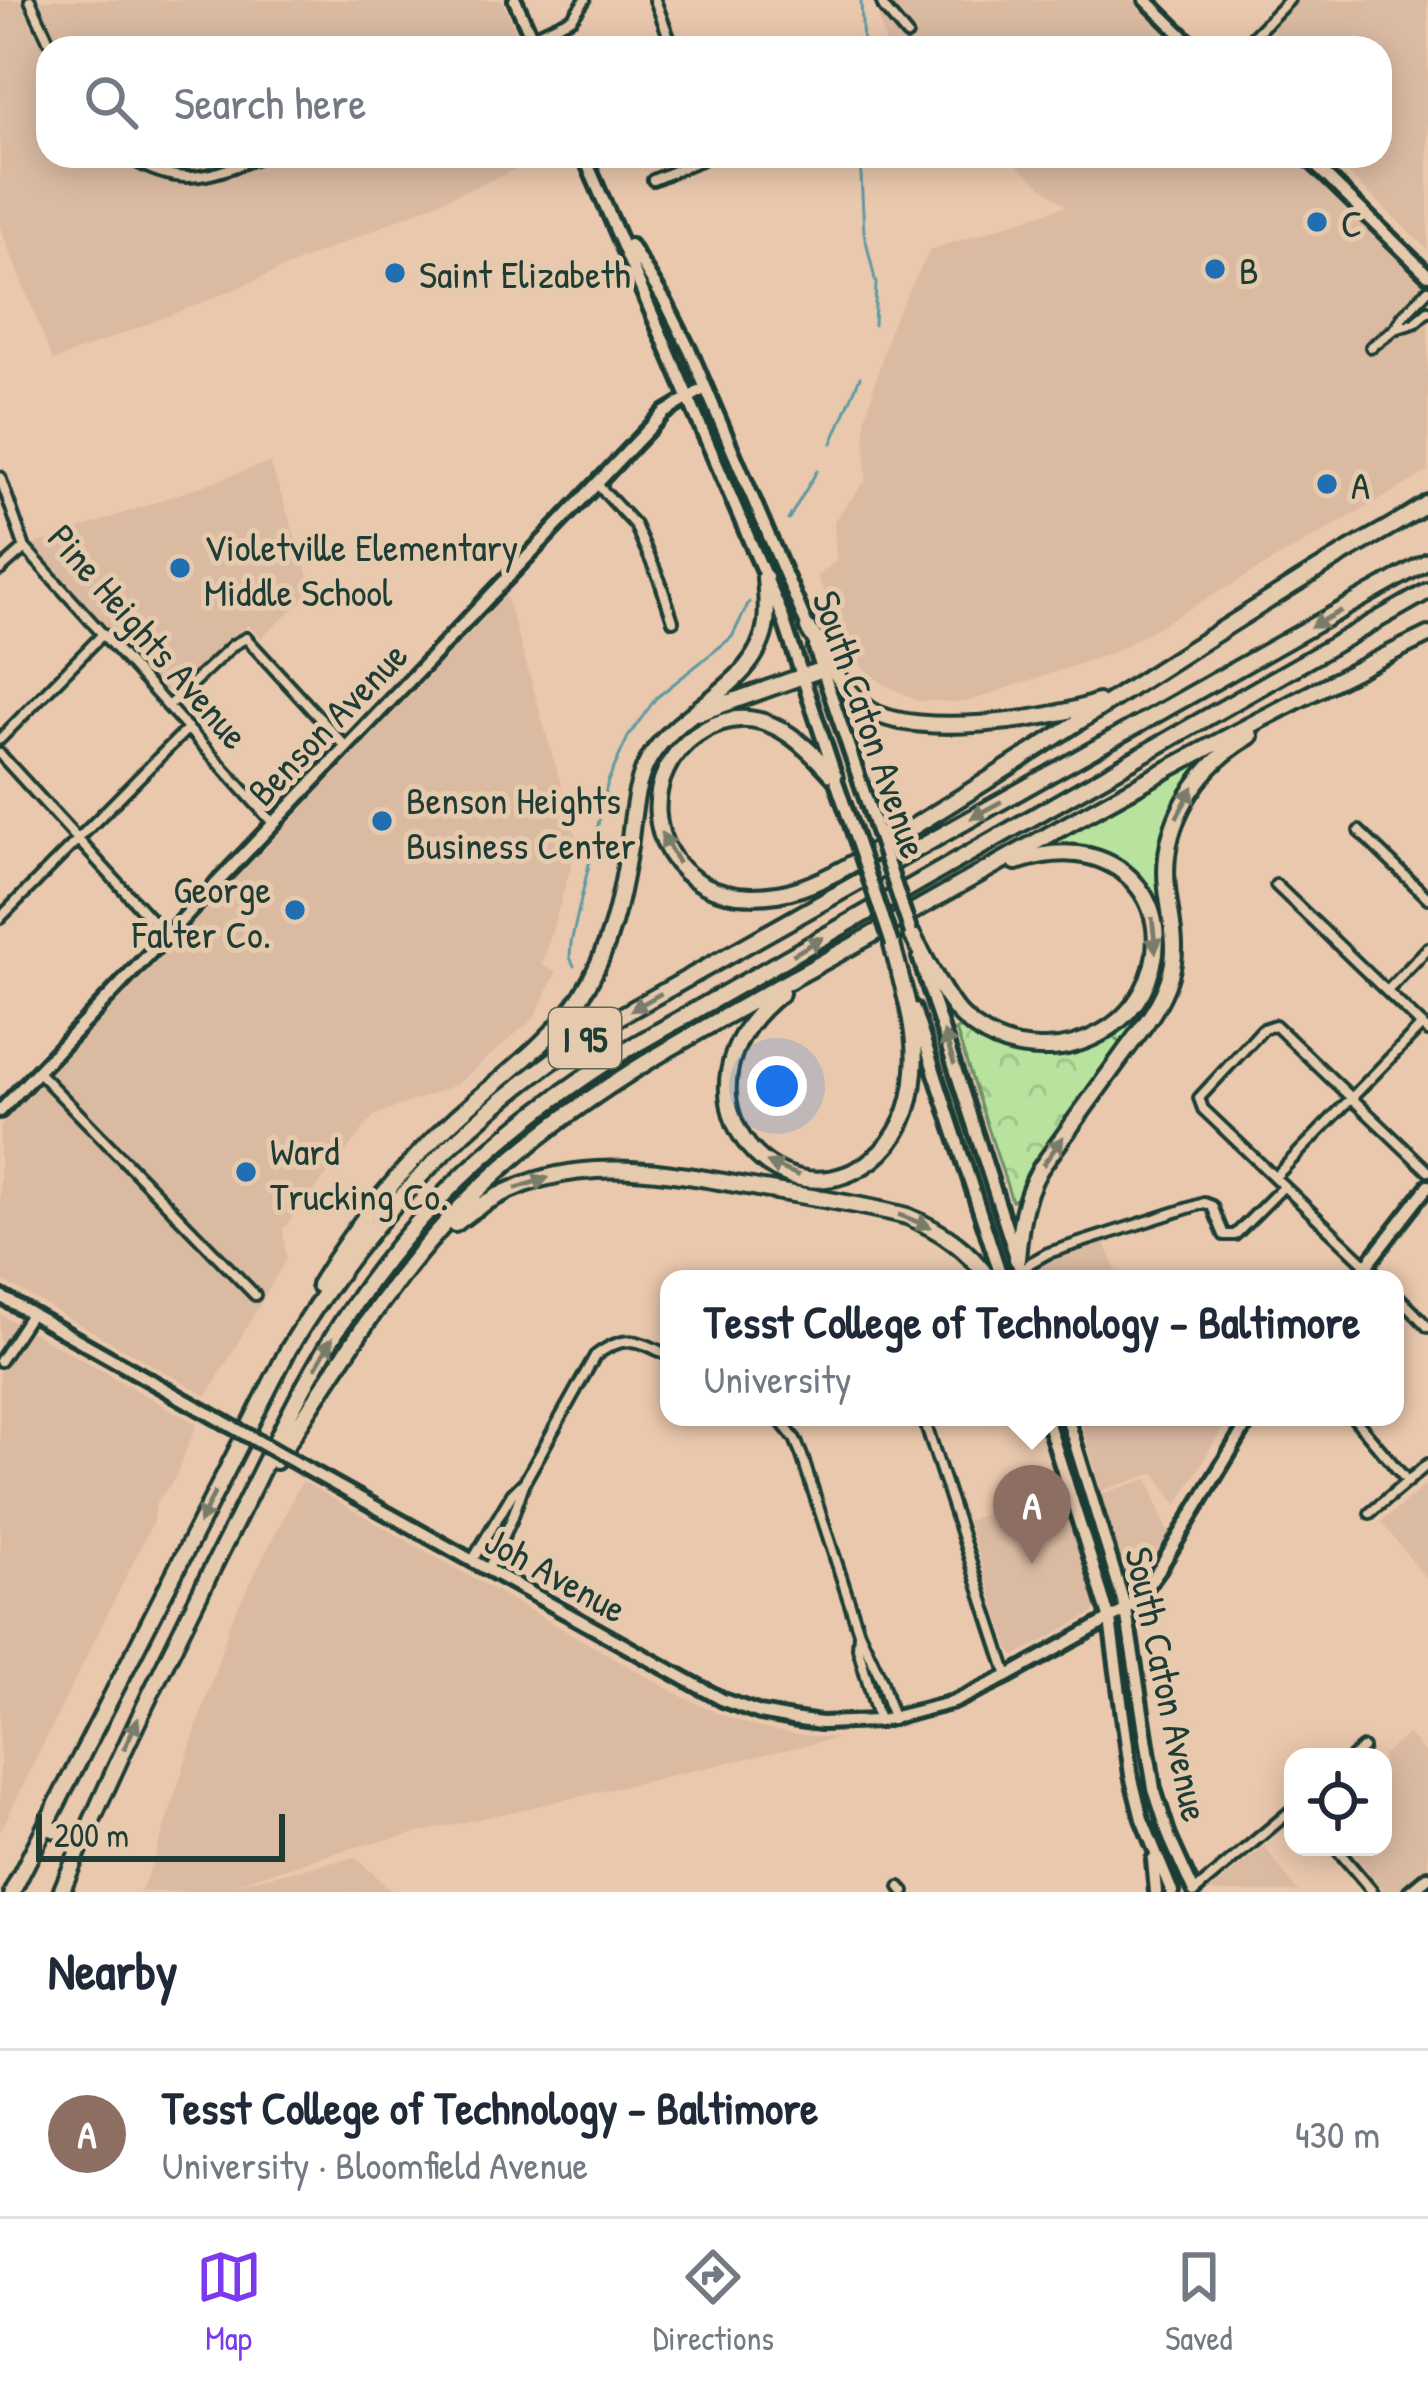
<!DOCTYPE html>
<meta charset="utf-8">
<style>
body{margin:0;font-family:"Patrick Hand",sans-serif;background:#f6f6f7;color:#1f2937}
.controls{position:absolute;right:36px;bottom:36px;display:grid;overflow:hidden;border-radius:24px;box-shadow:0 6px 30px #0003}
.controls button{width:108px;height:108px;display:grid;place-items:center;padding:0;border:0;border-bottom:3px solid #e0e1e3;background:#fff;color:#1f2937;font:60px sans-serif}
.scale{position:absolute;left:36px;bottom:30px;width:249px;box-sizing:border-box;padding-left:12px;border:6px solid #1f3d34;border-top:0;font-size:33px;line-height:42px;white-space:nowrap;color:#1f3d34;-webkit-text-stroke:9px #e6caad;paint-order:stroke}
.you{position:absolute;left:777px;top:1086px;width:42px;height:42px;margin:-30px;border:9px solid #fff;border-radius:50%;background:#1a73e8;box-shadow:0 0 0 18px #1a73e833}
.badge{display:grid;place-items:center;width:78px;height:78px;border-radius:50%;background:#7c3aed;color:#fff;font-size:39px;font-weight:700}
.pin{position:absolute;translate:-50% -99px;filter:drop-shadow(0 3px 6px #0008)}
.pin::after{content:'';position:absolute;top:63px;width:42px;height:36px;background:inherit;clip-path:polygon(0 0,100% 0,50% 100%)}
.popup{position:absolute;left:660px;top:1270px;width:744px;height:156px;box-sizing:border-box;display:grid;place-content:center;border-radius:24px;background:#fff;filter:drop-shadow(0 3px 9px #0005);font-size:39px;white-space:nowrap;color:#747a83}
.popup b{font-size:45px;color:#1f2937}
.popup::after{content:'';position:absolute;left:50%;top:100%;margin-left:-24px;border:24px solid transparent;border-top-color:#fff}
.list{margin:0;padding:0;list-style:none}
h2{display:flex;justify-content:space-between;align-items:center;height:156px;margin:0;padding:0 48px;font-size:51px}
h2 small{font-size:39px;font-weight:400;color:#747a83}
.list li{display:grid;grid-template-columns:78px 1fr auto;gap:36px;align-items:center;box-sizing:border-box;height:168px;padding:0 48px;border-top:3px solid #e0e1e3}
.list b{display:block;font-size:45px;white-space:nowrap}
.list p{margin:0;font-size:39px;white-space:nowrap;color:#747a83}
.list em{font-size:39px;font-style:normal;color:#747a83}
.icon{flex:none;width:66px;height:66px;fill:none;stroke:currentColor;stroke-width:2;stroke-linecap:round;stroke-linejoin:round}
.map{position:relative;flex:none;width:1428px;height:1892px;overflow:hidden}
.search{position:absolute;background:#fff;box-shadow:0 6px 30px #0003;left:36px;right:36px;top:36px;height:132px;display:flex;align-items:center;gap:30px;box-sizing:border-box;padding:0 42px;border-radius:36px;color:#747a83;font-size:45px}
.sheet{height:324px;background:#fff}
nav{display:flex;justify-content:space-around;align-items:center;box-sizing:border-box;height:168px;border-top:3px solid #e0e1e3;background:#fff;font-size:33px;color:#747a83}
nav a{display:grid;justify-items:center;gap:6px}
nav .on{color:#7c3aed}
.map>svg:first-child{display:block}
</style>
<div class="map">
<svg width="1428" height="1892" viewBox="0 0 1428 1892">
<defs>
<pattern id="forest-crowns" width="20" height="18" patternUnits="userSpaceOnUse" patternTransform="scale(3)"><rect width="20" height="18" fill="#b9e29e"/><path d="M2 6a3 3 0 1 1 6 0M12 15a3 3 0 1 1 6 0" fill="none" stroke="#9fc389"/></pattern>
</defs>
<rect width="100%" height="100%" fill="#eac8ad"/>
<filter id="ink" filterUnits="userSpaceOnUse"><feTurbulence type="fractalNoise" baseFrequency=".00833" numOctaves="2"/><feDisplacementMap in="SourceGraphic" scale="24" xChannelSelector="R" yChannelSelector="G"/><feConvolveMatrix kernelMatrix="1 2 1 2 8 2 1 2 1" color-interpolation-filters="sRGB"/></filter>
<g filter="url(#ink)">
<path fill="#dbbaa2" d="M0,0h502l21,48h-475v108h499l-338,144 -156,61 -53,-134z
M874,0h261l51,48h-299z
M1299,0h129v250l-98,-94h50v-108h-128z
M1006,156h289l133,133v183l-316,181 -145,49 -49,-1 -35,-17 -21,-17 -45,-90 19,-17 -2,-39 32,-41 -1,-60 26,-95 39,-75 135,-44z
M270,462l44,129 -53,47 -13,-13 -79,70 -136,-150z
M506,595l72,248 -36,122 15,7 -24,47 -77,66 -81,30 -92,114 3,30 -79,137 -207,-117v-153z
M1104,1240l16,39h-79l-5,-15z
M0,1314l197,110 -23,56 -18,23 -3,19 -153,310z
M1080,1417h149l-52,88 -22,-32 -54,18z
M1148,1479l21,57 -41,48 -28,-90z
M302,1481l379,215 36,17 40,14 34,7 46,4 -486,110 -120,37 125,-28 36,35h-252l15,-35 75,-234z
M1428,1483v98l-47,-59z
M1059,1490l37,118 -4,6 -77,42 -5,-5 -43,-131z
M1408,1734l20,21v110l-30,27h-13l-38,-45h36v-90h-3z
M1264,1846l34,46h-89z"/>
<path fill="#b9e29e" stroke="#6c9069" stroke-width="3" d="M1207,758l-21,27 -13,27 -3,135 -5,27 -8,20 -36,51 -9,-11c54,-43 72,-110 19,-161 -12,-12 -24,-20 -40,-24 -12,-4 -25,-3 -37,-3l-5,-3z"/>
<path fill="url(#forest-crowns)" stroke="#6c9069" stroke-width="3" d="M963,1028c51,34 96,38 149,6l9,11 -94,134 -8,19 -7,3 -56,-171z"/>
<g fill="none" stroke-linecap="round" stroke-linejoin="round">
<path stroke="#609ba2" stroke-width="3" d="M861,0l2,48
M860,156l4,76 12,52 -2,41
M832,443l28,-66
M788,520l29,-49
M574,966l-4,-9 1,-14 37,-162 20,-44 28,-39 76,-61 17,-35"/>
<g stroke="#1f3d34" stroke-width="16">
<path id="street" d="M30,0l22,48
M655,0l18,48
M881,0l3,8 23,27
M507,48l65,-30 13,-18
M1242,48l47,-48
M126,156c52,32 78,23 131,2
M653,180l57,-24
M1395,329l8,-13 25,-26
M1371,347l24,-18 19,-6 14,-12
M0,477l25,71 248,275
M596,483l39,42 25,56 13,40
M0,570l25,-22
M168,706l65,-61 13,-7 100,109
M0,739l103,-105
M0,754l166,182
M1359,831l69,67
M1276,885l152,146
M0,918l188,-190
M1388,990l40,-42
M37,1071l218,224
M1275,1177l147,-152
M1021,1273l9,-10 18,-10 156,-50 8,3 12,29h11l49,-49
M1381,1279l-178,-170 -4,-11 64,-69 12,-4 153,146
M1395,1293l33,34
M0,1361l31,-47
M777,1417l18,22 7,17 57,176 23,49 11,38
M941,1417l-16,5 83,254
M1353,1417l55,65
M525,1481l70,-125c30,-23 44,-16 74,0
M1370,1513l58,-49
M472,1561l40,-67 13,-13 -13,38 -24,50
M859,1633l-1,15 21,73
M1352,1757l11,-9
M1335,1847l38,45
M900,1887l4,5
M1194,1892l99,-83"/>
</g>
<g stroke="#1f3d34" stroke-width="20">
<path id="secondary" d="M1146,0l49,48
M1306,156l122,119
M0,1111l664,-698 41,-25
M1356,1279l72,-93
M0,1296l222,125
M300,1465l423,235 37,13 32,6 29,4 58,-2 75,-19 54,-26 118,-66 14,-14 20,-28 91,-151
M1410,1892l18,-15"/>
</g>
<g stroke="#1f3d34" stroke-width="20">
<path id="primary" d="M515,0l21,48
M584,156l198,459 53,160
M630,245l36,58 24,48 119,279
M815,648l60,177
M919,957l104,322
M914,1009l88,270
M1046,1417l64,203 21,155 11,44 30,73
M1067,1417l59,193 28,179 16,50 24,53
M1153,1860l3,32"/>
</g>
<g stroke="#1f3d34" stroke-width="22">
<path id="highway" d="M808,628c18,27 34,64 62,82 43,28 180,11 228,-8
M699,713l124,-44
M835,778c-37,-42 -81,-83 -139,-43 -54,37 -51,119 8,150 28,15 68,13 97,3 39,-14 77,-40 112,-61 70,-43 138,-87 207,-132 74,-48 148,-95 223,-141 28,-17 58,-32 85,-51
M911,933c15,26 28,56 47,79 21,23 51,36 82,36 22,1 41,-4 61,-15 73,-41 77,-154 -12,-177 -24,-6 -49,-2 -73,6
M781,993c-124,97 -5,239 91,167 28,-22 40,-55 42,-89 4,-42 -12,-87 -22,-127
M455,1224c96,-78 197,-55 308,-35 48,8 97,15 144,27 35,15 61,33 82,63
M1017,1259c3,-33 6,-61 23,-90 27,-37 54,-75 81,-112 17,-24 39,-49 48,-78 11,-32 1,-59 -2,-91 -7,-63 29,-121 83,-152
M319,1285c38,-63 84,-119 139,-169 43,-39 92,-72 124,-121 28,-45 39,-96 47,-148 4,-29 5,-62 20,-88 30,-52 108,-71 117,-136 2,-15 0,-31 -1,-46
M276,1461c62,-96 122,-196 206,-275 110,-105 248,-171 379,-245 187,-106 374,-213 567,-306
M46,1826l36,14
M12,1892l276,-542c82,-136 188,-244 322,-328l818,-461
M61,1892c48,-115 103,-227 159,-339 43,-83 81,-172 134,-249 71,-104 165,-188 272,-254l802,-459"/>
</g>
<use href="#street" stroke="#e6caad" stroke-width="8"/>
<use href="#secondary" stroke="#e6caad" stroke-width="10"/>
<use href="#primary" stroke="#e6caad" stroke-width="10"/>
<use href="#highway" stroke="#e6caad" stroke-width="14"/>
<g stroke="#1f3d34" stroke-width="20" stroke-linecap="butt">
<path id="secondary-bridge" d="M222,1421l78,44"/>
</g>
<g stroke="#1f3d34" stroke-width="20" stroke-linecap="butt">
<path id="primary-bridge" d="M835,778l57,166
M875,825l36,108"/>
</g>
<use href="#secondary-bridge" stroke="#e6caad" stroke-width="10"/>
<use href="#primary-bridge" stroke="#e6caad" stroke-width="10"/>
</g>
<defs><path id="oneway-solid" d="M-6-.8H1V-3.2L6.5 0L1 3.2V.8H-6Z" transform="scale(3)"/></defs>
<g fill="#797c6a">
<use href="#oneway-solid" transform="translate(1326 619) rotate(151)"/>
<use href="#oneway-solid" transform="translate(1185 802) rotate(-62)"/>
<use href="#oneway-solid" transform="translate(986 810) rotate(151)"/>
<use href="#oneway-solid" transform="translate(670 848) rotate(-119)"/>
<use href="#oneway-solid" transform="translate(1154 935) rotate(84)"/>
<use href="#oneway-solid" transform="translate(808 946) rotate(-30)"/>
<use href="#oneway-solid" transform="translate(646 1002) rotate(150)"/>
<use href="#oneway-solid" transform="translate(949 1048) rotate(-108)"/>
<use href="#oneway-solid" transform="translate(1053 1151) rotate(-54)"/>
<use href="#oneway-solid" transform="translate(783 1169) rotate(-158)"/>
<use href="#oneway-solid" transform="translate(532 1183) rotate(-18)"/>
<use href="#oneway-solid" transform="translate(915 1221) rotate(21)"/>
<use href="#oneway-solid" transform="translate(324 1353) rotate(-60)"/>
<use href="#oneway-solid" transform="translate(207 1508) rotate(116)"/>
<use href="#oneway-solid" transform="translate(131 1734) rotate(-65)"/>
</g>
</g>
<g fill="#1f6fb2" stroke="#e6caad" stroke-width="4.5">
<circle cx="1317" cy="222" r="12"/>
<circle cx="1215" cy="269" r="12"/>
<circle cx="395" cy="273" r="12"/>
<circle cx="1327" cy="484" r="12"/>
<circle cx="180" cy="568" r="12"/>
<circle cx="382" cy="821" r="12"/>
<circle cx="295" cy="910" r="12"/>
<circle cx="246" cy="1172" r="12"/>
</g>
<g text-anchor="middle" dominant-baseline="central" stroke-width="10" stroke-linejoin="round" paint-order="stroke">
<rect fill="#e6caad" stroke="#5b6758" stroke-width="3" x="549" y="1008" width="72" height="60" rx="9"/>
<g font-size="36" font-weight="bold" fill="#1f3d34">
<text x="585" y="1038">I 95</text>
</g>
<g font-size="39" fill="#1f3d34" stroke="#e6caad" text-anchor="start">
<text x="1341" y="222">C</text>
<text x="1239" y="269">B</text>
<text x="419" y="273">Saint Elizabeth</text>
<text x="1351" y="484">A</text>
<text x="204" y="546">Violetville Elementary<tspan x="204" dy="45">Middle School</tspan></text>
<text x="406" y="799">Benson Heights<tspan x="406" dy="45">Business Center</tspan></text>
<text x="271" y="888" text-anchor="end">George<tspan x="271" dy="45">Falter Co.</tspan></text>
<text x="270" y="1150">Ward<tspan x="270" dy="45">Trucking Co.</tspan></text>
</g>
<g font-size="39" fill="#1f3d34" stroke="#e6caad">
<text transform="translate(149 636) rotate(49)">Pine Heights Avenue</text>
<text transform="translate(327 723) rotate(-46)">Benson Avenue</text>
<text transform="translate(871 724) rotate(71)">South Caton Avenue</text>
<text transform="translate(556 1574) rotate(29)">Joh Avenue</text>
<text transform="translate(1168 1684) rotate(78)">South Caton Avenue</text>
</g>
</g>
</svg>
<div class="controls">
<button><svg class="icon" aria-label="locate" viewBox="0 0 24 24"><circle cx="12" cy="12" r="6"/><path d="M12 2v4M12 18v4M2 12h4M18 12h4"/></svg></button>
</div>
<div class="scale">200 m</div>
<div class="you"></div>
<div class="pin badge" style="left:1032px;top:1564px;background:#8d6e63">A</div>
<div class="popup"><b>Tesst College of Technology - Baltimore</b>University</div>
<div class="search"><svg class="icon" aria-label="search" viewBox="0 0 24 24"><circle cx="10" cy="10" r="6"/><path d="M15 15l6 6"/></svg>Search here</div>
</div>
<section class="sheet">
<h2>Nearby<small></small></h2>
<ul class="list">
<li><span class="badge" style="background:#8d6e63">A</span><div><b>Tesst College of Technology - Baltimore</b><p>University · Bloomfield Avenue</p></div><em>430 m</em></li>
</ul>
</section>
<nav>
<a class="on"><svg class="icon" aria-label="map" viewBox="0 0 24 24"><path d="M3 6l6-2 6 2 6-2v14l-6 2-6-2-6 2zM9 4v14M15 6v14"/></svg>Map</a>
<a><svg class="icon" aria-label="directions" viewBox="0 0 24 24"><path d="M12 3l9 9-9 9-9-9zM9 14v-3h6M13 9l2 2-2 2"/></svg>Directions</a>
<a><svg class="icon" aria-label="saved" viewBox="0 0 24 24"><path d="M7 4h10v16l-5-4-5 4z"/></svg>Saved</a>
</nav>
